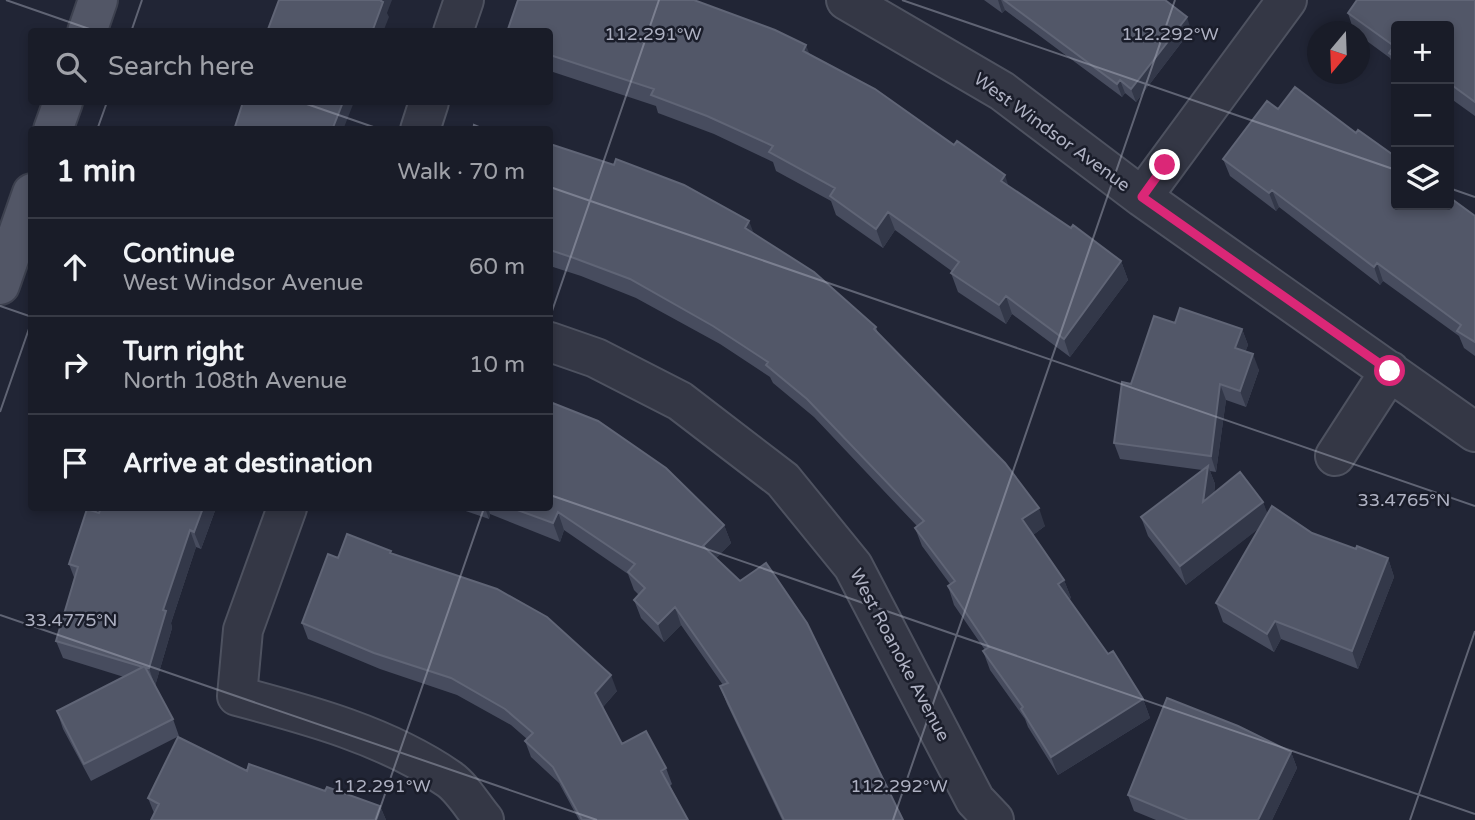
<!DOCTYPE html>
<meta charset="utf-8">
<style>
body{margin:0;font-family:"Varela Round",sans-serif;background:#222530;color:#f1f3f6}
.controls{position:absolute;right:21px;top:21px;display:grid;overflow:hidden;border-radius:7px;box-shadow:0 4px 10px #0003}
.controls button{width:63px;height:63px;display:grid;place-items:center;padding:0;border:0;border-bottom:2px solid #373a45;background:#191c28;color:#f1f3f6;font:35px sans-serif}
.compass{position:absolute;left:1307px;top:21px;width:63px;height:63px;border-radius:50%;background:#191c28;box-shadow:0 4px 10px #0003;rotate:199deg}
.stop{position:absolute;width:21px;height:21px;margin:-16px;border:5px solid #db2777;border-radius:50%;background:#fff}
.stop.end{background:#db2777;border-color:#fff;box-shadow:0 2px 7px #0008}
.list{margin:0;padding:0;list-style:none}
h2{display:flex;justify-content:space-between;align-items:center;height:91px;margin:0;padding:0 28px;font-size:30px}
h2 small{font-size:23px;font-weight:400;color:#9fa1a8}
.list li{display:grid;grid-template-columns:46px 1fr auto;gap:21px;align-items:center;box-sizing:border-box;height:98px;padding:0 28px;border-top:2px solid #373a45}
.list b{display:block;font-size:26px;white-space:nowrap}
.list p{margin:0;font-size:23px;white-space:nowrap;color:#9fa1a8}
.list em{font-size:23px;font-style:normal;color:#9fa1a8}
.icon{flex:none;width:38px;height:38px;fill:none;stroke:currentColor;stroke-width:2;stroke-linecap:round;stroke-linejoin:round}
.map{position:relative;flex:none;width:1475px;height:820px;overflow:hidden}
.search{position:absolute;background:#191c28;box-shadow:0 4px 10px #0003;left:28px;top:28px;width:525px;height:77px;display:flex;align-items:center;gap:18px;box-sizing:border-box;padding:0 24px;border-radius:7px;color:#9fa1a8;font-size:26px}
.panel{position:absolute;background:#191c28;box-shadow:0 4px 10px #0003;left:28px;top:126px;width:525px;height:385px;border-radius:7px}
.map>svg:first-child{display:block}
</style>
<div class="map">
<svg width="1475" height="820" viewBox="0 0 1475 820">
<rect width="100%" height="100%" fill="#212535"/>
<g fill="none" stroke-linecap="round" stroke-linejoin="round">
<g stroke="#4e5260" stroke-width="42">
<path id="minor" d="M846,0l156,91 140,106 333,235
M453,32l11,-32
M420,130l9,-28
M1142,197l145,-197
M550,342l46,16 84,43 103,79 70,86 122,234 19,20
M1335,456l55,-85
M287,508l-44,122 -6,66c72,19 150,40 212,83 13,9 24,28 35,41"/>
</g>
<g stroke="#3d414f" stroke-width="42">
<path id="major" d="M87,32l11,-32
M53,130l10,-28
M0,285l32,-92"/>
</g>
<use href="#minor" stroke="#343745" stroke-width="38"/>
<use href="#major" stroke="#525666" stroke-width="38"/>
</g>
<path fill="#474c5e" d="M984,0h181l26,30 -55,72 -11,-9 -3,4 -117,-87 -3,3z
M1356,0h119v116l-25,-18 -1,2v-74h-53v46l-6,-14 -30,-22v-4h-6l-6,-19 8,-12z
M550,32l260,22 311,207 7,19 -58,77 -58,-43 -6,10 -48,-32 -7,-19 2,-1 -58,-42 -12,18 -47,-33 -5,-14 -55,-30 -3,-9 -59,-28 -56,-21 -2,-7 -106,-35z
M1278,109l78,24 94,61 1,5 24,17v140l-11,-8 -5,-12 -76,-55 -3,4 -101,-78 -3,4 -46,-35 -7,-17z
M550,144l204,89 122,94 2,6 167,193 -12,9 31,45 7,18 -2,1 39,55 35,45 7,19 -92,57 -30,-48 -3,-8 -35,-49 -7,-19 2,-1 -31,-45 -6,-19 2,-2 -28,-38 -7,-18 2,-2 -103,-109 -41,-34 -3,-6 -50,-33 -84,-46 -55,-22 -31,-10z
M1175,323l67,6 6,16 -3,7 14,18 -13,37 -20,-7 -10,72 -6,-1 5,13 -1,10 49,8 4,12 45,19 44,16 32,9 6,19 -36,92 -77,-30 -7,13 -51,-30 -7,-19 43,-75 -73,57 -38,-49 -7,-19 61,-47 -82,-11 -6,-16 17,-59z
M101,508h115l-15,41 -5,-2 -25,76 1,5 -17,58 18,33 6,17 -88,45 -28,-52 -6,-18 67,-34 -61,-19 -7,-17 19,-61 -6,-16 30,-51z
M457,508h93l174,17 7,18 -15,15 187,262h-121l-55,-116 -7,-18 3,-1 -42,-60 -17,17 -23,-24 -7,-18 5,-5 -5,-5 -6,-16 -64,-44 -4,12 -70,-28 -1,5z
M393,554l224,137 -14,16 19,37 44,24 6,16 -2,2 18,34h-109l-20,-37 -28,-26 -6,-16 2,-2 -16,-14 -54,-30 -77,-26 -72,-30 -6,-16 36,-65z
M1291,752l6,16 -25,52h-116l-22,-9 -6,-16z
M247,771l133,35 6,14h-235l3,-7 -6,-15z"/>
<path fill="#333849" d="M381,0h11l-5,13 2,4 -6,15h-11z
M998,0h3l4,10 -3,3z
M1187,17l4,13 -55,72 -5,-13z
M806,45l7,18 -10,-12z
M1120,80l5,13 -3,4 -5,-13z
M343,102h11l-11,28h-11z
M1005,175l6,19 -10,-13z
M1272,190l7,17 -3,4 -7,-18z
M888,212l7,18 -12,18 -7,-19z
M749,221l7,18 -11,-11z
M1121,261l7,19 -58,77 -6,-18z
M1377,263l6,18 -3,4 -6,-18z
M1006,296l6,18 -6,10 -7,-19z
M1242,329l6,16 -7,19 -6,-16z
M1253,354l6,16 -13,37 -6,-16z
M1220,384l6,16 -10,72 -5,-16z
M1208,466l7,18 -5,37 -7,-19z
M1263,502l7,18 -84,65 -6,-19z
M203,508h13l-15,41 -7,-17z
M485,508h3l2,6 -1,5z
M1039,508l6,18 -16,12 -7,-19z
M558,512l6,18 -4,12 -7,-19z
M724,525l7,18 -21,21 -7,-18z
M190,530l6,17 -25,76 1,5 -17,58 -6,-18 14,-58z
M1388,558l6,19 -36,92 -6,-18z
M1064,580l7,18 -6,4 -7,-18z
M675,607l6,18 -17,17 -6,-18z
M1275,621l6,18 -7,13 -7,-18z
M611,675l6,16 -16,18 -6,-16z
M1143,699l7,19 -92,57 -7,-18z
M1291,752l6,16 -25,52h-14z
M380,806l6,14h-11z"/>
<path fill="#525768" stroke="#606576" stroke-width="2" d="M279,0h102v1l2,1 -11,30h-105z
M518,0h176l81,30 31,15 -3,6 72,38 79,56 3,-4 48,34 -4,6 70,47 2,-3 48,36 -57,78 -58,-43 -7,9 -48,-32 8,-11 -71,-50 -12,17 -46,-33 5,-8 -66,-36 4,-6 -66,-30 -56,-21 3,-6 -104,-34v-23h-43z
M1004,0h161l22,17 -56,72 -11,-9 -3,4z
M1357,0h118v102l-26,-19v-57h-53v32l-7,-5 5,-7 -46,-33z
M1295,87l61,46 2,-3 38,27v48h53v-8l26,19v126l-18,-11 4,-6 -84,-62 -3,4 -102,-77 -3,3 -46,-34 44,-58 11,8z
M243,102h100l-11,28h-98z
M474,125l12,5h-13z
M550,144l64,21 2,-6 68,26 65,36 -4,7 69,44 62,55 -2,2 131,134 34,45 -17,11 42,61 -6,4 50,70 5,-3 30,48 -92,58 -30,-48 2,-2 -40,-56 6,-4 -41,-61 7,-5 -40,-53 9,-7 -117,-122 -41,-34 2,-3 -55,-36 -83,-47 -56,-21 -24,-8z
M1180,308l62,21 -7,19 18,6 -13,37 -20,-7 -9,72 -97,-13 8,-61 9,2 23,-68 21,7z
M550,402l48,19 68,47 58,57 -21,21 37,35 26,-18 41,60 96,197h-119l-64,-134 8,-3 -53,-76 -17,17 -24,-24 11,-12 -17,-16 7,-8 -77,-52 -5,11 -41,-15h38z
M1208,466l-5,36 37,-30 23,30 -83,64 -39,-49z
M1272,506l40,27 44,16 1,-3 31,12 -36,93 -77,-30 -8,13 -51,-31z
M101,508h102l-9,24 -4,-2 -27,80 3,1 -17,57 -4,-1 28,52 -89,45 -27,-53 86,-44 -87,-26 22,-74 -9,-3 18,-55 12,4z
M347,534l44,17 -1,2 107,36 50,28 64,58 -16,18 27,51 24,-13 20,37 -5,3 27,49h-106l-29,-53 -28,-26 8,-8 -28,-24 -54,-31 -77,-25 -72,-30 26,-69 10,4z
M1167,698l71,28 53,26 -33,68h-70l-60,-25z
M178,737l69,34 2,-7 76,27 2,-4 53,19 -5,14h-224l8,-16 -11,-6z"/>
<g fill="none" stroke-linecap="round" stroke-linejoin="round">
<path stroke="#db2777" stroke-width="9" d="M1165,165l-23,32 248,174"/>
</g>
<path fill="none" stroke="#aeb1c2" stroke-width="2" stroke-opacity="0.45" d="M6,0l92,32M902,0l494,170M131,32l11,-32M301,102l81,28M97,130l10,-28M550,187l925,319M1449,188l26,9M0,306l32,11M550,317l109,-317M0,412l32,-92M550,495l925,319M0,615l597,205M376,820l108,-312M893,820l282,-820M1410,820l65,-189"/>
<g text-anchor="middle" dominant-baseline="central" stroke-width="5" stroke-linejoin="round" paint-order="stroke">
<g font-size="18" fill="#aeb1c2" stroke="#1a1d2a">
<text transform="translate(1052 132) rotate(36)">West Windsor Avenue</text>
<text transform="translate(900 655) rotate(62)">West Roanoke Avenue</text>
</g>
</g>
<g font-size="18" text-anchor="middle" fill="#aeb1c2" stroke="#1a1d2a" stroke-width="5" stroke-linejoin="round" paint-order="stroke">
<text x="653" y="40">112.291°W</text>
<text x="1170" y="40">112.292°W</text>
<text x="1404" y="506">33.4765°N</text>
<text x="71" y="626">33.4775°N</text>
<text x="382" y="792">112.291°W</text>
<text x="899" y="792">112.292°W</text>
</g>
</svg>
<div class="controls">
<button>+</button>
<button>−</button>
<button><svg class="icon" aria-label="layers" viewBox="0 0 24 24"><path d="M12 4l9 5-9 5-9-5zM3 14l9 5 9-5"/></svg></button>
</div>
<svg class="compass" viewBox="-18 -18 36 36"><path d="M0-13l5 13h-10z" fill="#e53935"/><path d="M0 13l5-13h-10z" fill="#9fa1a8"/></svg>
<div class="stop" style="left:1390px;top:371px"></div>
<div class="stop end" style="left:1165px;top:165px"></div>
<div class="search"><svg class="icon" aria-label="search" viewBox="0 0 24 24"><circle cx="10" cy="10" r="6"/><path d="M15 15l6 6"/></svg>Search here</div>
<section class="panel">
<h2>1 min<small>Walk · 70 m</small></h2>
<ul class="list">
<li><svg class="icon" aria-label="ahead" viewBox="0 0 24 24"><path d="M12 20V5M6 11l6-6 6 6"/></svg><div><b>Continue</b><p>West Windsor Avenue</p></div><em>60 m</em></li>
<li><svg class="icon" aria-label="right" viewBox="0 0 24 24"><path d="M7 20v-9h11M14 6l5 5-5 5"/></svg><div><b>Turn right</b><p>North 108th Avenue</p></div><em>10 m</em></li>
<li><svg class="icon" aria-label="arrive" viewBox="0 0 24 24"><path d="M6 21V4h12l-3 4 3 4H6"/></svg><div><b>Arrive at destination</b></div></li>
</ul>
</section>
</div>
